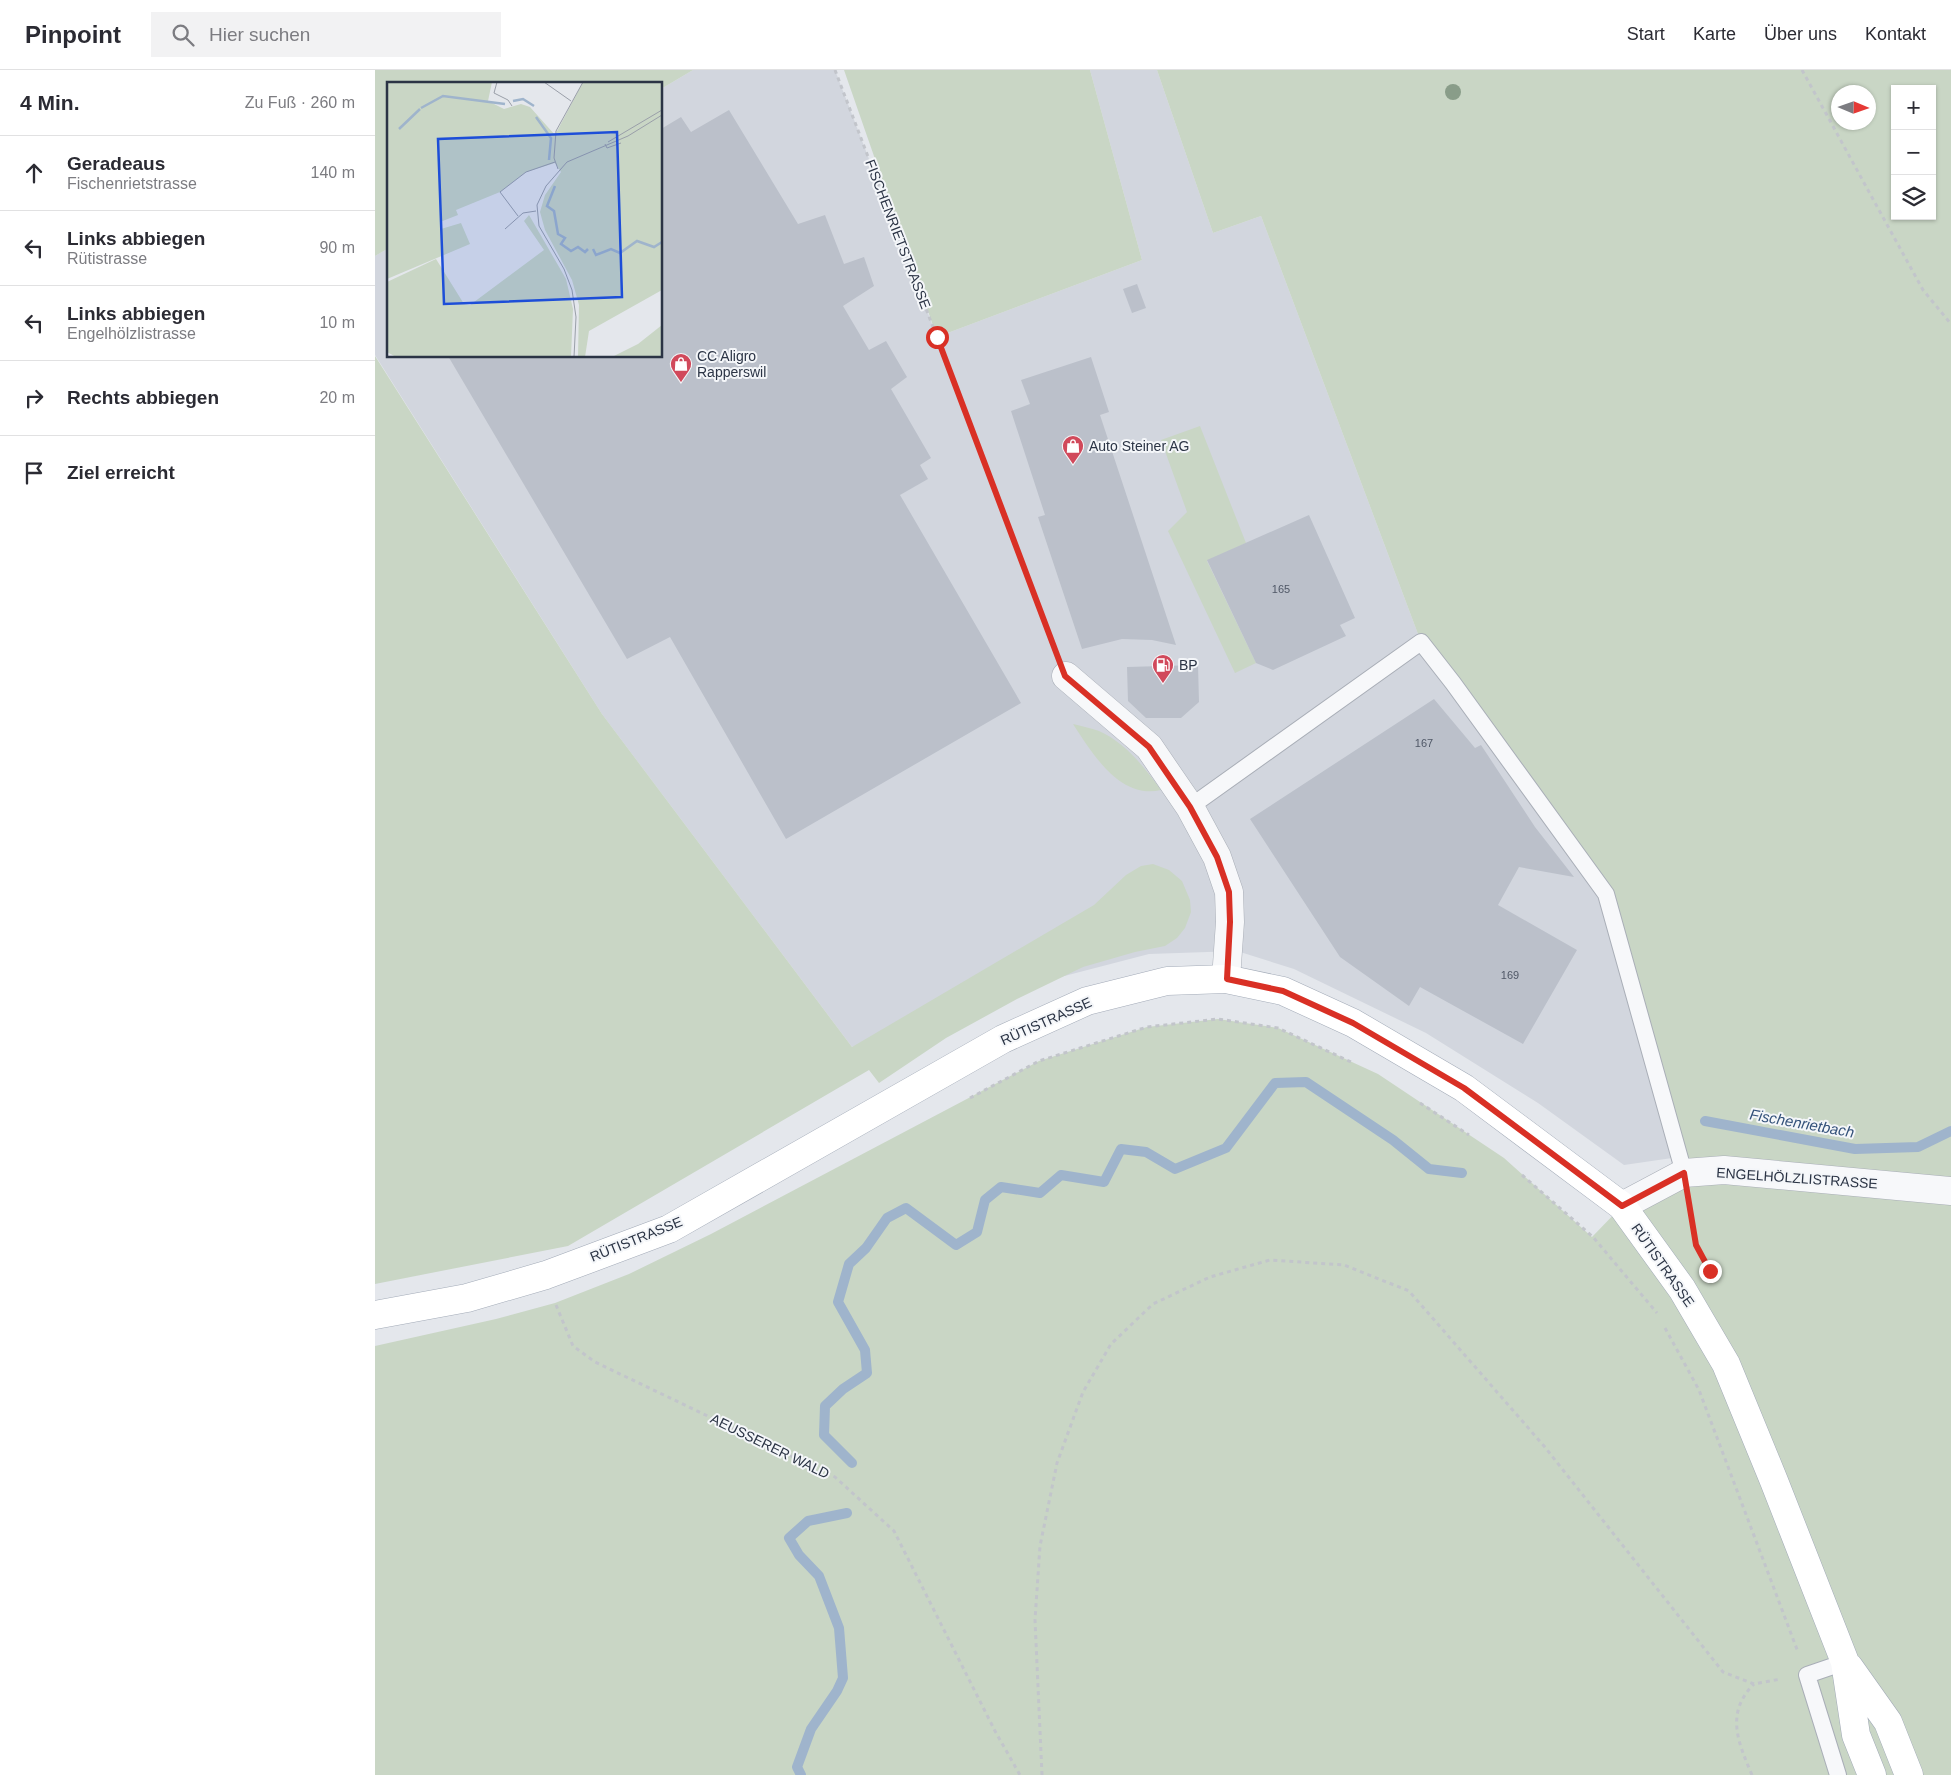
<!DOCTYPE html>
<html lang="de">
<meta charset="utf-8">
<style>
body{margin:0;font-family:Helvetica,sans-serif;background:#f2f2f3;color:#2b2b33}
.controls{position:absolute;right:15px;top:15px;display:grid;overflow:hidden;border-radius:0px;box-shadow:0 1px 4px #0004}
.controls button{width:45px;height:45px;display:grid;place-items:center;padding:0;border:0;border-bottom:1px solid #e1e1e2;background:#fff;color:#2b2b33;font:25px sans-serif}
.compass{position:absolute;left:1456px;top:15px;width:45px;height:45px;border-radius:50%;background:#fff;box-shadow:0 1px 4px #0004;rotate:92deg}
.stop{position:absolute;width:15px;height:15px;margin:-11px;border:4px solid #d93025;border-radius:50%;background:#fff}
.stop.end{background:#d93025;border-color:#fff;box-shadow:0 1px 5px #0008}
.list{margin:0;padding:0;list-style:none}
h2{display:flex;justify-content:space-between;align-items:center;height:65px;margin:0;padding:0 20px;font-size:21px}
h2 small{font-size:16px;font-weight:400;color:#7c7c81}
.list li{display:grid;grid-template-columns:32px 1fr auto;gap:15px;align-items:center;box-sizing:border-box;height:75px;padding:0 20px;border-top:1px solid #e1e1e2}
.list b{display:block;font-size:19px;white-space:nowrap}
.list p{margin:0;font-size:16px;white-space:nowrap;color:#7c7c81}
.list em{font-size:16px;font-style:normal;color:#7c7c81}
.icon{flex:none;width:28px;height:28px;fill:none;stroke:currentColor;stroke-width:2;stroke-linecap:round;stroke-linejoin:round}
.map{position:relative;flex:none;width:1576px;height:1705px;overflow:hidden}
header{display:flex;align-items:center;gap:30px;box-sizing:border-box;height:70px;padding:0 25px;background:#fff;border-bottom:1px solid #e1e1e2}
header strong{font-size:24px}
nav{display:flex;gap:28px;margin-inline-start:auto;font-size:18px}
.search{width:350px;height:45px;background:#f2f2f3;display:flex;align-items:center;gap:12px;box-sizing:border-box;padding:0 18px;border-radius:0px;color:#7c7c81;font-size:19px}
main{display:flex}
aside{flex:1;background:#fff}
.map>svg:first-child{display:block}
</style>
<header>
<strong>Pinpoint</strong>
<div class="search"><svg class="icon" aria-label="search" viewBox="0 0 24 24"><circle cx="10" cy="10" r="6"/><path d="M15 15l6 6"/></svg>Hier suchen</div>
<nav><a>Start</a><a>Karte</a><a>Über uns</a><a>Kontakt</a></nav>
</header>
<main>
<aside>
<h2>4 Min.<small>Zu Fuß · 260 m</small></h2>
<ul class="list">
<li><svg class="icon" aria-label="ahead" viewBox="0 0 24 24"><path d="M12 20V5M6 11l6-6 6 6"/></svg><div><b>Geradeaus</b><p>Fischenrietstrasse</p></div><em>140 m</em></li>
<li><svg class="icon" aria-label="left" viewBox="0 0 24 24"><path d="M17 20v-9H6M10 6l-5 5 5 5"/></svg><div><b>Links abbiegen</b><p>Rütistrasse</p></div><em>90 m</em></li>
<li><svg class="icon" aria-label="left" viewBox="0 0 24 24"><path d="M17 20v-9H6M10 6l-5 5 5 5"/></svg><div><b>Links abbiegen</b><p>Engelhölzlistrasse</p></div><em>10 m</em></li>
<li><svg class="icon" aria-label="right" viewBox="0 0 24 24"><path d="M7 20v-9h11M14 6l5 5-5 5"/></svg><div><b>Rechts abbiegen</b></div><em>20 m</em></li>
<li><svg class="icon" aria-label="arrive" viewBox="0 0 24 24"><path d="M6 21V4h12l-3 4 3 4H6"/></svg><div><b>Ziel erreicht</b></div></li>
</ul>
</aside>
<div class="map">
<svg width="1576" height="1705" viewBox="0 0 1576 1705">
<rect width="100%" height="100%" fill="#e4e7ec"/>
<path fill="#d2d6de" d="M318,0h142l102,267 205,-77 -52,-190h67l56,163 48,-17 160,426 185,252 73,263 -55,8 -86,-62 -112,-70 -132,-64 -57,-18 -88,3 -100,26 -197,67 -250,-333 -227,-359v-99l14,-8v108h272v-267z"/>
<path fill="#c9d6c5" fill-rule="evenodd" d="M0,0h318l-32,19v-5h-272v164l-14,8z
M469,0h246l52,190 -205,77z
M782,0h794v1705h-1576v-429l121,-27 59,-16 74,-29 82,-40 328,-173 108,-34 71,-8 60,9 100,46 126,84 88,79 30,-31 62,-33 -78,-279 -185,-252 -160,-426 -48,17zM1520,19h37v127h-37zM1464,22h30v30h-30z
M0,286l227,358 250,333 242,-142 32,-30 15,-9 12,-2 16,6 13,11 8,19 1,12 -6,16 -8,10 -12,8 -30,6 -52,15 -66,32 -71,39 -67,45 -10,-13 -301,176 -193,38z
M825,356l46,117 -39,18 49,102 -21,10 -67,-142 19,-19 -26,-72z
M698,654c8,2 18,4 26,7 27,12 46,37 62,59 -41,10 -69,-37 -88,-66z"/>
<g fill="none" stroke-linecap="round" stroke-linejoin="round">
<path stroke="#9fb4cc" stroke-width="10" d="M1330,1051l150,28 63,-2 33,-16
M477,1393l-28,-28 1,-29 18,-17 24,-16 -2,-23 -27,-48 11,-38 17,-16 21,-30 19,-10 50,37 21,-13 8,-32 16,-13 39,6 21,-18 43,7 17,-33 25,3 29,17 51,-21 49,-65 31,-1 87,58 36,29 33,4
M426,1705l-4,-8 14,-38 26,-38 6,-13 -4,-50 -20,-52 -20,-21 -10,-17 19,-17 39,-8"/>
</g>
<path fill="#bbc0ca" d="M354,40l69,114 27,-9 19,49 20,-7 10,29 -31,20 26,44 17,-9 21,36 -16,12 40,69 -11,7 8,14 -28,16 121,208 -235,136 -116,-202 -43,22 -179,-303h213v-227l20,-12 10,15z
M762,214l9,24 -14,5 -9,-24z
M716,287l18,55 -9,3 76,230 -24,-5 -30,-1 -40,10 -44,-132 7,-2 -34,-104 19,-7 -9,-24z
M934,445l46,103 -15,7 6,11 -73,34 -17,-7 -49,-103z
M823,595l1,37 -18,16h-35l-18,-17 -1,-34z
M1059,629l41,49 6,-3 54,82 39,50 -55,-10 -21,38 79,45 -54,94 -103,-57 -11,19 -69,-49 -90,-138z"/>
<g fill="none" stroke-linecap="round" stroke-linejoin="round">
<g stroke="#a9aeb7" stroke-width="18">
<path id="service" d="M815,737l231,-165 32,41 153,211 78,279
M1463,1705l-31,-100 38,-13"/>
</g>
<g stroke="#a9aeb7" stroke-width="29">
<path id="minor" d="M691,606l83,71 41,60 27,50 12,35 1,30 -4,57
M1247,1136l62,-33 40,-3 227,21"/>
</g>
<g stroke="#a3abb8" stroke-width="29">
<path id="primary" d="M0,1245l92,-17 79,-23 123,-46 334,-190 84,-38 80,-20 59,-2 57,12 70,32 111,65 158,118 60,83 44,75 48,117 71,181 11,73 16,40
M1474,1597l39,55 21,53"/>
</g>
<path stroke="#c2c5cb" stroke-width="3" stroke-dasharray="4 4" stroke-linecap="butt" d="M460,0l220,577
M1427,0l121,220 28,34
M595,1028l69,-37 108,-34 71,-8 60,9 73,34
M1045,1033l49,32
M1147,1105l71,62 64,76
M1314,1136l7,39 10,19
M181,1235l17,41 22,16 240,115 59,54 101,200 25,44
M1290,1258l34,62 99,262
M667,1705l-7,-155 5,-74 17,-83 26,-71 28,-48 42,-40 57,-27 60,-17 74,5 65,26 135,155 179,226 31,12 27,-5
M1377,1705c-14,-33 -27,-62 2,-91"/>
<use href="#service" stroke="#f7f8fa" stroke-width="16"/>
<use href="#minor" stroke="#f7f8fa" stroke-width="28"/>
<use href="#primary" stroke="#fff" stroke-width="28"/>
</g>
<circle fill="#899d89" cx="1078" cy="22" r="8"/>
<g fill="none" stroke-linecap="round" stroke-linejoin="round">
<path stroke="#d93025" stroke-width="6" d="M562,267l128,339 84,71 41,60 27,50 12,35 1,30 -3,57 56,12 70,32 111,65 158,118 62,-33 12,72 14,26"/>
</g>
<defs>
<g id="shop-pin" transform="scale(1.125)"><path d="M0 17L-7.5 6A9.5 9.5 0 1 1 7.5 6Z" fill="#d1495b" stroke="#f4f6f9"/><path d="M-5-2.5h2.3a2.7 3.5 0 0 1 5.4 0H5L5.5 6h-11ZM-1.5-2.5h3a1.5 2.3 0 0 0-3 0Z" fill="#fff"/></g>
<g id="fuel-pin" transform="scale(1.125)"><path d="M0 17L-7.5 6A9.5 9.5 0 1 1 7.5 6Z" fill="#d1495b" stroke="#f4f6f9"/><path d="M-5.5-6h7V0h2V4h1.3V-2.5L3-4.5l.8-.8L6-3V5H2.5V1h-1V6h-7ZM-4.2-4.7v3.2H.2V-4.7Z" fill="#fff"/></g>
</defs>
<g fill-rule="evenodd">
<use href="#shop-pin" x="306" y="294"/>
<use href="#shop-pin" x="698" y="376"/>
<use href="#fuel-pin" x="788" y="595"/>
</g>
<g text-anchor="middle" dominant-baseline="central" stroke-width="4" stroke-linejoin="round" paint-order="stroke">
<g font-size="11" fill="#4f5766">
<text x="906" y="519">165</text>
<text x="1049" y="673">167</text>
<text x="1135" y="905">169</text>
</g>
<g font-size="14" fill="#2b3445" stroke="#f4f6f9">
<text transform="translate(523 164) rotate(69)">FISCHENRIETSTRASSE</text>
<text transform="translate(671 951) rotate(-24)">RÜTISTRASSE</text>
<text transform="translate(1422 1108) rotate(4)">ENGELHÖLZLISTRASSE</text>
<text transform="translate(261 1169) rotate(-22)">RÜTISTRASSE</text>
<text transform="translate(1288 1195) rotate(55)">RÜTISTRASSE</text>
<text transform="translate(395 1376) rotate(26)">AEUSSERER WALD</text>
</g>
<g font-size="14" fill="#2b3445" stroke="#f4f6f9" text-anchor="start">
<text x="322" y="286">CC Aligro<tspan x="322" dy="16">Rapperswil</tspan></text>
<text x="714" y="376">Auto Steiner AG</text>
<text x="804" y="595">BP</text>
</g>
<g font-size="15" font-style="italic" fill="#34527a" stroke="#f4f6f9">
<text transform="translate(1427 1053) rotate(10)">Fischenrietbach</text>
</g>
</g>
<g transform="translate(12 12)">
<rect width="275" height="275" fill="#e4e7ec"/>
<path d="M0,0h105l-4,19 16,8 17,-5 9,3 25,28 28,-53h79v208l-73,41 -4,26h-7l1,-52 -7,-25 -27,-50 -5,-18 5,-17 16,-23 -6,-9 -29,9 -26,20 -44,18 2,5 -18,7 1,7 20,-6 9,21 -83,35zM142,133l37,64 7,30 -2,48h-175l-9,-5v-70l49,-23 28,45 6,1 74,-55 -20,-29zM275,243v32h-50l26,-13z" fill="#c9d6c5"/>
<path fill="none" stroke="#9fb4cc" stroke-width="2.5" d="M126,19l10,-2 11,7M34,26l22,-12 62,8M149,35l15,21 -2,22M12,47l21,-20M168,104l-8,20 7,5 4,23 7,4 -4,6 10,7 7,-4 7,5 3,-3M206,167l3,6 15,-6 9,4 17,-12 17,6 8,-5"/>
<path fill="none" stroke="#9a9fa9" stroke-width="1" d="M110,0l-3,11 14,7 4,6M157,0l27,19M221,60l54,-32M218,62l2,4 14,-5M171,87l-4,-11 2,-27 27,-49M131,134l-18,-24 26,-20 29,-10M118,147l18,-16 13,-2M187,275l2,-40 -4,-27 -8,-21 -25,-43 -2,-21 9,-19 21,-24 61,-26 34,-21"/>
<path fill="#1d4ed8" fill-opacity="0.15" stroke="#1d4ed8" stroke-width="2.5" d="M230,50l5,165 -178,7 -6,-165z"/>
<rect width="275" height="275" fill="none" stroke="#2b3445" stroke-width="2.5"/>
</g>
</svg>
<div class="controls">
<button>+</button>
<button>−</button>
<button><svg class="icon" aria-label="layers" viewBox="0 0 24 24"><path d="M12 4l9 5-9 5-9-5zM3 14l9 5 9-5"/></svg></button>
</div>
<svg class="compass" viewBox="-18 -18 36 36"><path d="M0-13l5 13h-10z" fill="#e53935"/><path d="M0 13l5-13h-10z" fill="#7c7c81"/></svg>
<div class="stop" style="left:562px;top:267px"></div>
<div class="stop end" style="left:1335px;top:1201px"></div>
</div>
</main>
